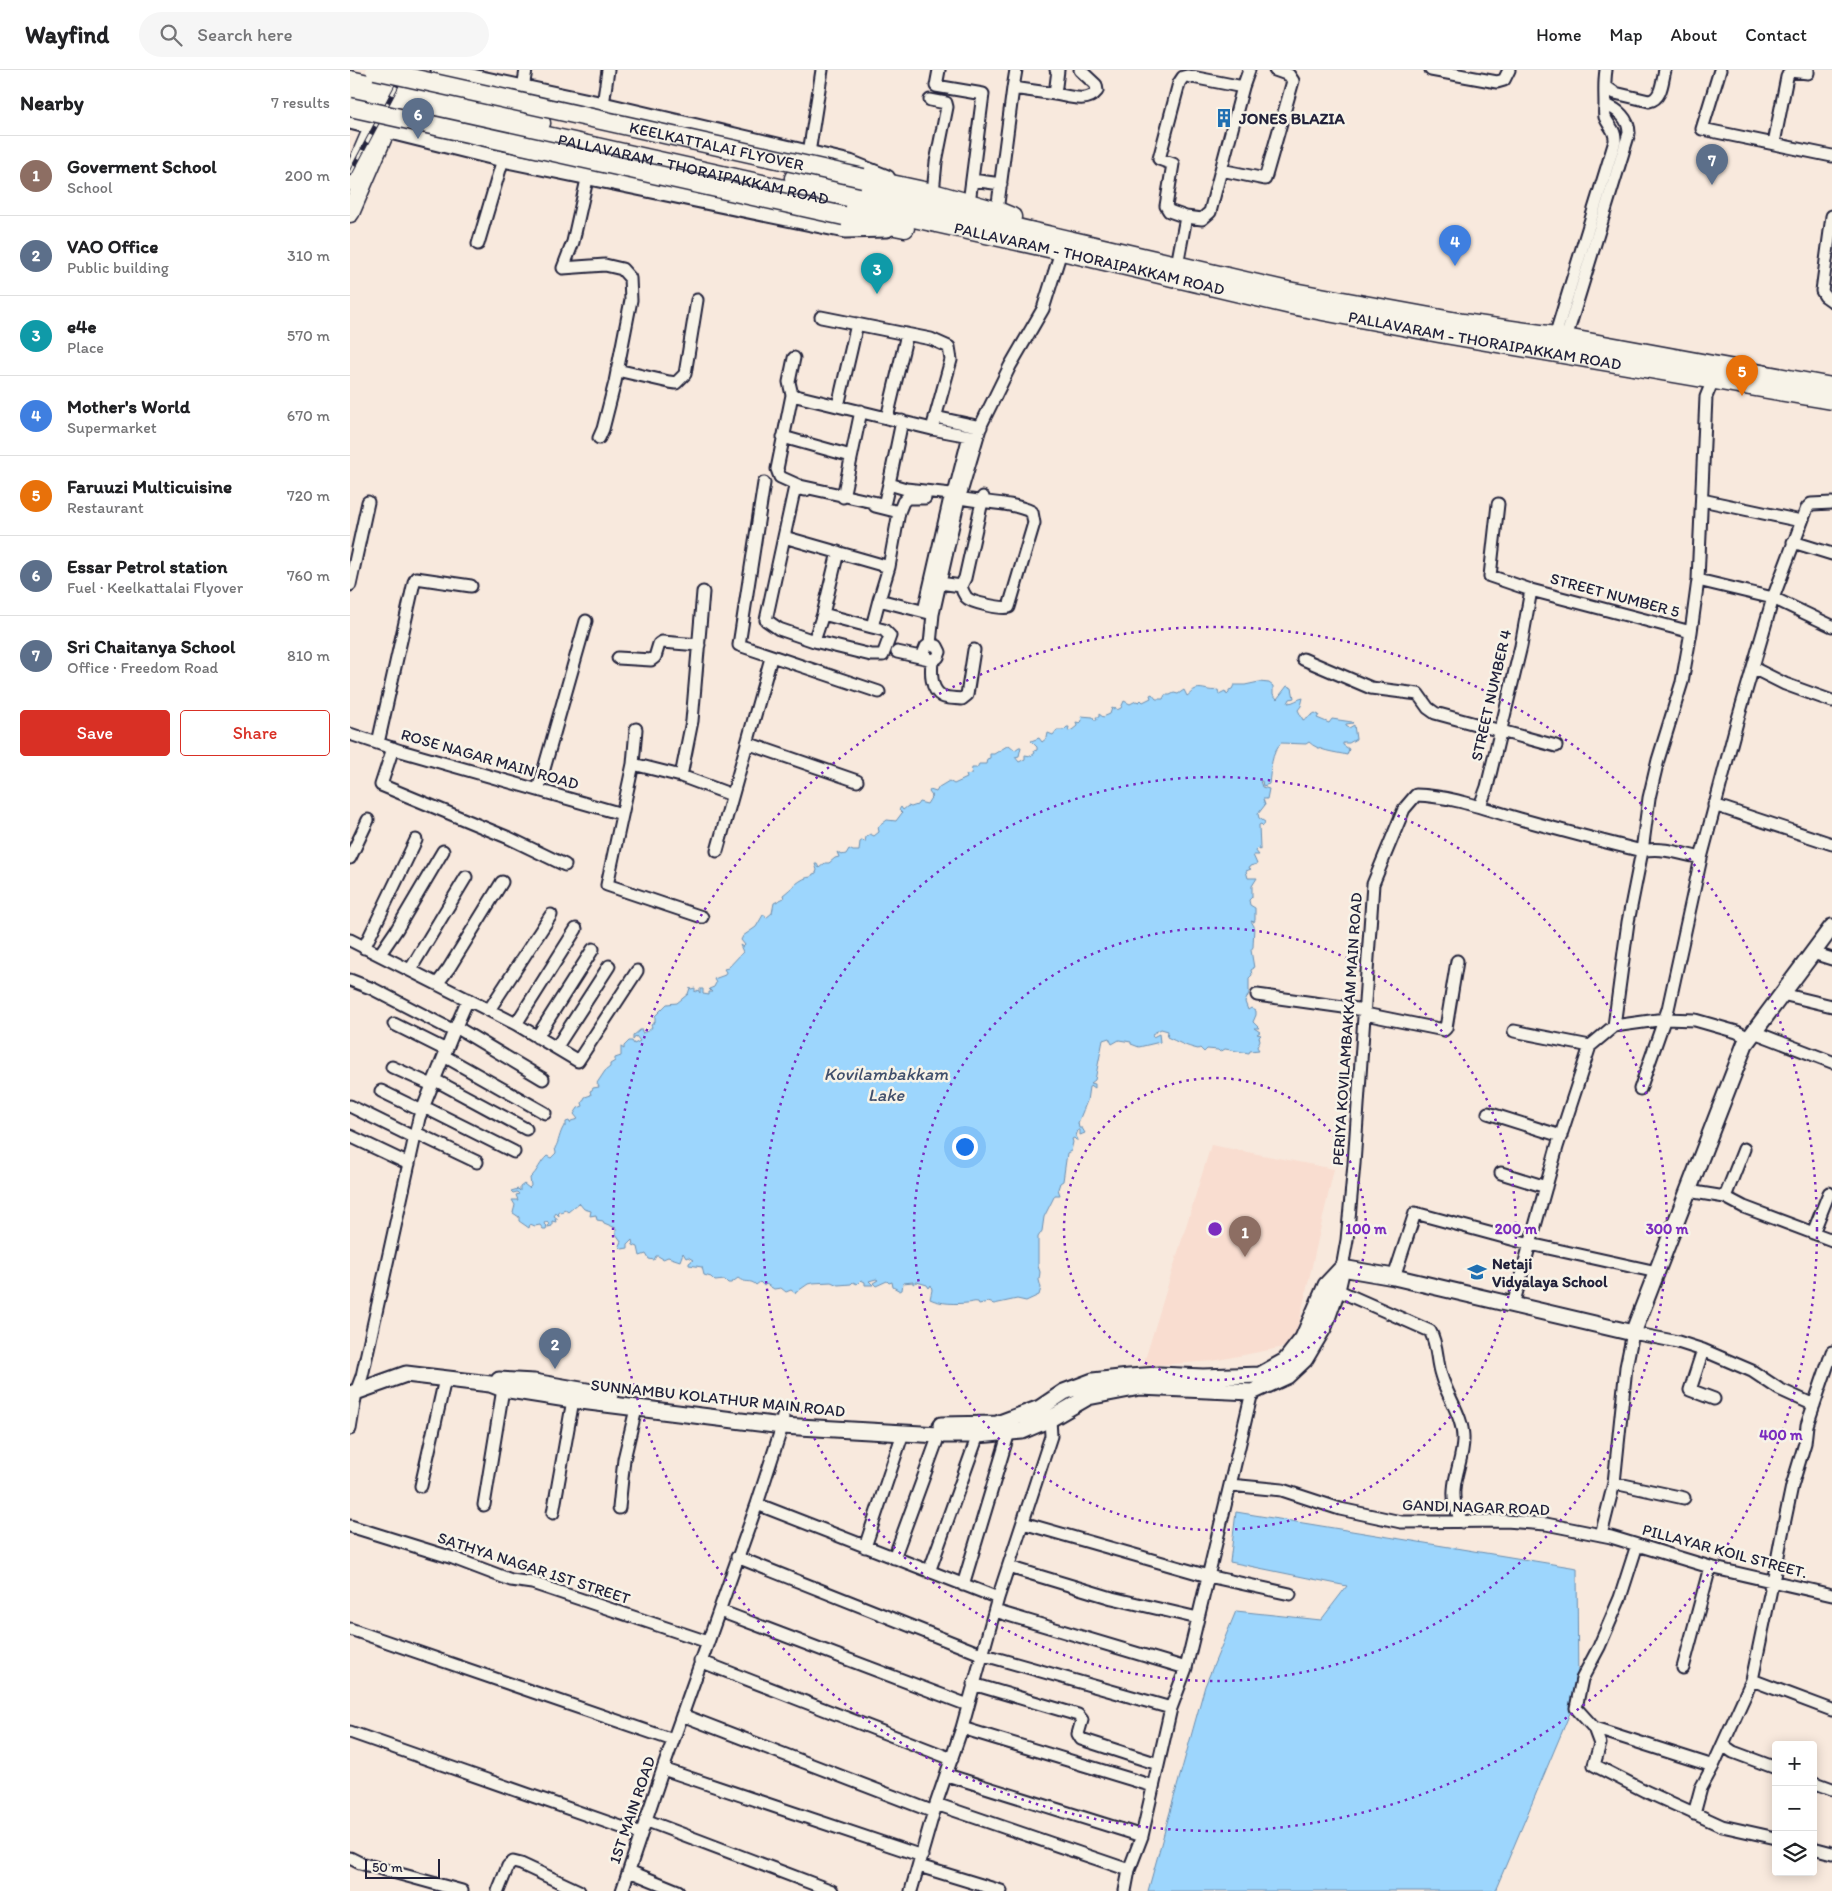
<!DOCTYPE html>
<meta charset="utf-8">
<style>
body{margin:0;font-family:Itim,sans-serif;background:#f6f6f6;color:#202124}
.controls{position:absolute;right:15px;bottom:15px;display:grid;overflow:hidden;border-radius:5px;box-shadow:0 2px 12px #0003}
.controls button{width:45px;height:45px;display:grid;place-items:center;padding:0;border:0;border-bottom:1px solid #e0e0e0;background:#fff;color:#202124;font:25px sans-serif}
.scale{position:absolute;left:15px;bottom:12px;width:75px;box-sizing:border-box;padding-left:5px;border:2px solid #22223b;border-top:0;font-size:14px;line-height:18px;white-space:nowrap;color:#22223b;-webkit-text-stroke:4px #f7f3e8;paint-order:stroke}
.you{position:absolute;left:614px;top:1076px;width:18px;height:18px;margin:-12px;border:4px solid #fff;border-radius:50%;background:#1a73e8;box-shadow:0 0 0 8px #1a73e833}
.badge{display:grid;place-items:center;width:32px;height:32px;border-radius:50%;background:#d93025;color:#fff;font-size:16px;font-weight:700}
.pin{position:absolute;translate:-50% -41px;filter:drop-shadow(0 1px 2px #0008)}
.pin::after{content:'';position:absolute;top:26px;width:18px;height:15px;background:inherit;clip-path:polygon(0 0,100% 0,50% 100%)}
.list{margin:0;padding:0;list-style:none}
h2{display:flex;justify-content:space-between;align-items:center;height:65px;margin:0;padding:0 20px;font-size:21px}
h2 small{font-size:16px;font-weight:400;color:#757577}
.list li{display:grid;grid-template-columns:32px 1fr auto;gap:15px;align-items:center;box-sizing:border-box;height:80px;padding:0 20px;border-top:1px solid #e0e0e0}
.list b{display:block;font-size:19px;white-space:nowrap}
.list p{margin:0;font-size:16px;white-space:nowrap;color:#757577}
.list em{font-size:16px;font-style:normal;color:#757577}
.actions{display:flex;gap:10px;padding:15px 20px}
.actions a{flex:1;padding:11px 0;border:1px solid #d93025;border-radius:5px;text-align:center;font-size:18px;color:#d93025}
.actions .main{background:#d93025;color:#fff}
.icon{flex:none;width:28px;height:28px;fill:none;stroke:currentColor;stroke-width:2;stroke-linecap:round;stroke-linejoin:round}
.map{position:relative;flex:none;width:1482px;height:1821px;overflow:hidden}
header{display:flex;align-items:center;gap:30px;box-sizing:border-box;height:70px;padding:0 25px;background:#fff;border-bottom:1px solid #e0e0e0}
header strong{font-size:24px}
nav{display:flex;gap:28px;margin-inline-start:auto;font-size:18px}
.search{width:350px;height:45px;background:#f6f6f6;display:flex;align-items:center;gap:12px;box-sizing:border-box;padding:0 18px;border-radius:28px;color:#757577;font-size:19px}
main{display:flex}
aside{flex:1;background:#fff}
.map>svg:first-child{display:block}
</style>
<header>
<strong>Wayfind</strong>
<div class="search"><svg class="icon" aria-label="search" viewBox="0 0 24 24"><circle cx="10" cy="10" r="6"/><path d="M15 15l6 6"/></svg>Search here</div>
<nav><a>Home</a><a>Map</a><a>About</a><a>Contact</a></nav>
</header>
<main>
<aside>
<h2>Nearby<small>7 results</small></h2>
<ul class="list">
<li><span class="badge" style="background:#8d6e63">1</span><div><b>Goverment School</b><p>School</p></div><em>200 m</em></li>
<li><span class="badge" style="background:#5c6f8a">2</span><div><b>VAO Office</b><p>Public building</p></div><em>310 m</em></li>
<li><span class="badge" style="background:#0f9aa8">3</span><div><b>e4e</b><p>Place</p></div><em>570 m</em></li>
<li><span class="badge" style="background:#3f7fe0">4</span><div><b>Mother's World</b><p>Supermarket</p></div><em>670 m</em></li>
<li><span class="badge" style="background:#e8710a">5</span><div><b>Faruuzi Multicuisine</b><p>Restaurant</p></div><em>720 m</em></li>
<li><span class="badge" style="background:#5c6f8a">6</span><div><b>Essar Petrol station</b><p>Fuel · Keelkattalai Flyover</p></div><em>760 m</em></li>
<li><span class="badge" style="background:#5c6f8a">7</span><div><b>Sri Chaitanya School</b><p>Office · Freedom Road</p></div><em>810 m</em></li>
</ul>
<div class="actions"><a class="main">Save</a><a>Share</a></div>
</aside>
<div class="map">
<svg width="1482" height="1821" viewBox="0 0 1482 1821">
<rect width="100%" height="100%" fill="#f8e9dd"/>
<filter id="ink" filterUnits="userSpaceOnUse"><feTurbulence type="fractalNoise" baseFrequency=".02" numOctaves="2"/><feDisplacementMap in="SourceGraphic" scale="10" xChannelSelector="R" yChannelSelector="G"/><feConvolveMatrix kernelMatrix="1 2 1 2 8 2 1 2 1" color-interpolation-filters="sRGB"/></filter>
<g filter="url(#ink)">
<path fill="#f9ddd0" d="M861,1075l123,24 -40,176 -81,16 -70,5z"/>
<path fill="#9dd6fd" stroke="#6c8eaf" d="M909,612l10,1 4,3v8l4,5 10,-13 5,2 2,10 -4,1 -2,4c6,0 9,-4 15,-5l-2,8 -3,4 5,10 12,-7 4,2 -2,3 12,5 3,-4 20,3 1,1 -7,1v2l3,2 5,-3 2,14 -7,4h-6v2l6,4 -2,6c-12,-3 -29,-4 -38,-13l-3,2 -25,-1c-10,10 -10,26 -12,41l-6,2 -1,-5h-2l2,6 7,2 -2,10h-4l2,6 -7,9 1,4 6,4 -2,4 -2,-2 -2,1 1,23v2l-3,-2 -2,2 4,5h-6l4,9 -7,2 -1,2 2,1 -5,2 2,7h9l-5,8v11l-3,3 1,5 5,3v12l-1,2 -3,-1 3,5 -1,21 -2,3 3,18 -3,2 1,5 -3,3v15l-4,9 3,8 3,-2 5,3v4l-3,7 6,6h-5l6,4 -3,2 4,1 -2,2 1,3 -3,7 2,3 -9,1 -1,2 -24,-4 -5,3 -2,-2 -11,-1 -3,3 -4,-4 -2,1c-13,-3 -20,-7 -31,-12l1,-6 -7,-2 -9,5 1,3 6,-3 1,8 -21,5 -8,-3v-2l-12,-2 -7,4 -3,-6 -6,2 -8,40 -4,3 4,1v4l-3,-2 -3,1 -2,14 -9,22 1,5h3l3,5 -5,2v-5h-2l-2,6 2,4h-2l-2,-2 -2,1 1,3 -2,9 -4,2 -4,28 -3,2 -2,6 2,6h-5l-11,22 -2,14 -4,6v29l2,6 -1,8 2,8 -2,7 -13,6 -9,-2 -23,5 -6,-2 -9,2 -1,-2c-5,-1 -6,1 -11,1 -11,1 -27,1 -37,-4l2,-9 -1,-5 -2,3 -2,-3 -10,-3 -4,2v-2l-10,1 -1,7 -2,1 -7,-4 -1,-5 -3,1 -2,-2 -11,5 -3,-3 5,-3 -2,-1 -7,2 4,4h-8v-3l-4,-2 -4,4 -4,-2 -2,2 -13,1 -7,-3 -19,1 -4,1 -13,9 -4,-3 -5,2 -5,-4 -7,1 -8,-5 -2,2 -4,-4 -4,3c-5,-6 -11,-1 -18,-7l-7,5h-3l-3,-3 -10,1 -4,-4 -7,-2 -2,-8 -13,-2v-2l4,-3 -5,-3 -2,1 -3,-5 -3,8 -12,-4 -5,2 -5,-3h-2l-2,4 -5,-1 -3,-5 -6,2 -2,-9 -5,-2 -1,-5 -4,4v4l-6,1 -3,-3 2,-5 -5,-7v-6l-12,-5 -1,-2 -6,-1 -1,-5 -6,1 1,-5 -7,-2 -5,-6 -11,9 -4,-3 -2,4 -4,-2 1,5 -3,-3 -2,3 4,3h-3l1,3 -4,-1v5l-4,1 1,-4 -4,-1 -1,2 3,3 -1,2h-3l-3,-4 -5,1 -5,-2 -1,4 -10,-7v-4l-6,-4 2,-8 -3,-5h6l-2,-5 3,-1 -2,-2 -4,1 -2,-2 7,-2 2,2v-4l4,-3 5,4 2,-2 -1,-8c8,-7 10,-16 17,-22l4,2 5,-5 -1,-5c4,-6 4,-14 9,-22h2v-4l3,-1 1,2 1,-2 7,-2 -4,-5 4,-6 5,-2 -1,-3 3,-6 6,-2 -1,-4 2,-1 1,-2 6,-1 -2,-4 8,-12 5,-4v-3l5,-3v-3l6,-2v-9l3,2v-3l5,-5h3l2,3 6,-3 -4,-5 -3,4v-4l7,-6h2v3c3,-1 8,-2 10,-6l-1,-2 4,-3v-6l12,-12 10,-1 11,-9 2,-6 1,1 4,-1v4l3,-2 2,3v-4h3v5l6,1v-3h3l-3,-3 5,-2 2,-4 -2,-4 11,-4 1,-3 -2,-3 4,-1 15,-16 -3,-7 3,2 2,-2 -4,-5 2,-4 13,-9 7,-12h2l1,3 6,-5 2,-10 10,-5 -1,-3c8,-6 18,-18 28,-18l2,-3 3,-1 1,-3 -2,-6h2l2,4 6,-5h4l6,-5 4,-1 -2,-5 4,3 5,-1 3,-5 4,2h6l1,-9 3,-2 2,2 1,-5 4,-3 4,2 5,-4 -1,-5 9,-7 9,1 6,-8 -3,-3 2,-3 2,3 5,-4 3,1 6,-2 2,-3 8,2 5,-8 -3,-4 1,-2 6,2 3,-5 10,-6 5,3 13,-6 -1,-3 5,-1 1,-6h5l2,-4h7l1,-5 3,-1v-4h4l13,-8 2,-1 6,5 4,-3h2l-2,9 -4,1 4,5 6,-3v-4l6,1 4,-3 -1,-2 3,-1v-3l-6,-6 8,-3 3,4 5,-4 1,-5 5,2 4,-5h7l3,-3h2l-1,4 4,-1 5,-4 -1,-4 4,1 2,-2 -1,-5 12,1 1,3h3l-1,-3h3v-3l4,3 7,-3 2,-6 2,1 1,-2 2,3 4,-2 3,-7 6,3 6,-3 3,1 2,-2 2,2 8,-4 -1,-3 2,-1 4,5h7l2,-4h5l4,-2 4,1 6,-4 3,6c4,-2 5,-6 9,-7 7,-2 13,3 22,1l1,4 6,-3 2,4 2,-2v-3l3,-1 2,-4h11z
M886,1442l341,56 1,126 -83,197h-347l57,-205 31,-75 85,9 26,-34 -117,-24z"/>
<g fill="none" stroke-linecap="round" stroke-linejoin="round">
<g stroke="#22223b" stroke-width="15">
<path id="street" d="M589,0l-3,16 47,8 -14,109
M1081,0l66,12 7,-2 5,-10
M1370,0l-18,59 130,27
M1255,16l10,7 34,8c13,-2 13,-20 16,-31
M173,18l3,-18
M663,18l3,-18
M705,24c13,2 32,10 42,-3l-1,-6 -16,-15
M580,30l16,3 1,4 -11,55 -3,31
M253,35l5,-35
M1424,73l13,-66 3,-6 18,2v-3
M459,83l13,-83
M871,100l22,-83
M238,105l-15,67 -10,26 42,-3 17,4 8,9 1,22 -16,82 -12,47 -4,9
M622,110l29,4
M647,141l16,-123 42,6 3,-24h-2
M1482,146l-10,75 3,5 7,5
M836,147l16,2 8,-7 11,-42 44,9 28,-98 -4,-6 -14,-5
M128,174l25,-85
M827,195l9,-48 -17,-6 -3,-5 7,-42 -14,-5 20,-76 4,-6 4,-1 56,11 6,-17
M471,247l110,22 18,8 2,13 -19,69
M1205,266l60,-195c1,-11 -7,-15 -10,-24 -1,-5 0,-8 0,-12 0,-13 -1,-22 1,-35
M1216,268l63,-205c0,-14 -11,-24 -24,-28
M444,288l-5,24 3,13 -15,74 3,8 20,9 82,18 3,-3 4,-17 17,5 45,5 4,-4 14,-54
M267,300l52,12 7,1 9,-9 12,-74
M442,325l140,34 43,8
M488,336l19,-82
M585,347l46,10
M537,348l20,-84
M433,367l68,19
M414,413l-25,162 140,47
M539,414l13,-63
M456,420l-6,-1 -6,2 -10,46 105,30
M493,427l18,-86
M610,428c23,5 52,4 72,14l2,11 -25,84c-7,2 -38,-4 -43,-10 -2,-3 -4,-7 -5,-11
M1352,430l99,21
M1148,434l-8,72 41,14 160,42
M525,436l24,6 4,-10 4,-4h18
M434,467l-18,83 13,9 35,12
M1443,472l39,12
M488,482l-15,62 49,13 7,-27 54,14
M1348,510l75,18 59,28
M590,513l21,3 4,-8 18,-81
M0,515l18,-83
M529,530l10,-33 10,-55
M574,541l25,-109
M473,544l-9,27 57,14h12l7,-19 -6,-6 -12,-3
M580,574l3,-30 25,-111 23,-78 29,-59 33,-57 20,-64
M547,582l37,8 4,-3 2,-5 -3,-6 -7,-2 -4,3 -2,5 2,5
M268,588l33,2 4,-3 4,-13 3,-2 37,3
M953,589l68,29 47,6 10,14 7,5 121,33
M582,590c-1,11 -2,30 10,36 6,3 14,2 20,3l5,-4 7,-45
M1403,598l32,16 47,17
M286,659l-3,35 -26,121 95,32
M0,664l51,17 221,63
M28,673l36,-161 2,-4 55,8
M397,673l110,38
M43,678l-12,37 128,53 56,27
M283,694l48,12 51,19
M331,706l11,-55 11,-129
M188,720l48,-169
M1364,735l118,39
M1130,736l7,-19 34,-141 10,-56
M367,781l54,-193
M0,788l18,-38
M0,870l166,84 62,37 59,-90
M14,878l52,-108
M1463,883l19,6
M30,884l17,-25 46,-78
M60,900l56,-93
M0,910l23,9 81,42 -35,87 -57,258 -6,16 -6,37
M87,914l12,-16 53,-86
M1432,924l50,12
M907,925l108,15
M139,940l62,-95
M1015,944l79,16 2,-2 11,-67
M44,954l52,26
M166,954l60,-95
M1264,956l14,-104 14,-71 7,-53 9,-38 24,-78 9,-50 7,-52 8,-183 7,-17
M106,957l87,52
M104,961l14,-32
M1164,961l76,15
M1404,962l78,30
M187,967l56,-88
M206,978l53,-82
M94,986l101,57
M42,997l40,18
M85,1010l91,49
M1290,1019l28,-80 33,-151 36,-136 36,-124 34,-90 4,-4 21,-1
M31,1021l41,20
M0,1036l65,32
M74,1037l90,45
M1138,1043l73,23
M66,1063l61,29
M0,1066l59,28
M1151,1103l45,14
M1338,1121l37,6 19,10 88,33
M1375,1127l19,-48
M1463,1163l16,-40
M992,1198l5,-28 7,-76 19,-280 31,-75 12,-14c36,1 69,14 104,24 40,11 81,22 122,32 18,-5 41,3 59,7
M1044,1207l21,-64 115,31 127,28
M987,1220l93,41c8,14 6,29 11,44 6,22 23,42 22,65 0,21 -13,43 -8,64 1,6 4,12 7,18
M1163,1235l44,-158 33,-101 24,-20 51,-7 30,1 42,12 12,6
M1353,1280l-13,40 24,9
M902,1322l-22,93 52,5 58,19 61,13 105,-1 40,3 65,13 99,30 122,28
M1264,1413l70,15
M71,1416l24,-107
M407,1434l241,94
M134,1435l19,-116
M269,1438l5,-49 12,-50
M203,1443l20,-113
M673,1453l185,53 82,18
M0,1456l103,32 58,22 21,3 176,59
M1251,1465l13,-52 12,-116 7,-34 45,9 25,8 49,21 27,18 35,16
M1287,1475l-17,53 -21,49 -17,32 -6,29 18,20 119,38 -12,22 -7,26
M515,1477l38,-114
M387,1487l244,97 190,54
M544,1488l45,-123
M659,1497l103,31 86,20
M579,1502l49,-137
M1423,1512l9,-48 10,-48 13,-43 2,-18 25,-73
M613,1515l46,-153
M370,1541l248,94
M645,1541l191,57
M0,1559l323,111
M350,1591l252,98
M1333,1598l27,-101
M1402,1610l80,30
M623,1614l105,31 4,5 -4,14 3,5 77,25
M332,1645l252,97
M612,1658l191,58
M1244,1658l6,16 -6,21 51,26 77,35 54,12
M0,1662l291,102
M1373,1675l10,7 43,16
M1363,1696l39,-86 19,-91 -2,-8
M313,1699l259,87
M597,1705l195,61
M1463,1712l19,7
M586,1734l193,66
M295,1750l187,71
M1463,1778l19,5
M0,1788l10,5 102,28
M569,1796l82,25
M279,1801l49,20
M148,1821l10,-25 5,-4 8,2 58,27
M272,1821l41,-122 94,-265 23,-71 3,-17
M561,1821l25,-87 26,-76 36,-130 53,-162 -1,-17 -3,-5
M775,1821l4,-21 13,-34 29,-128 15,-40 44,-183"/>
</g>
<g stroke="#22223b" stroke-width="19">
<path id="secondary" d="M89,0l164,35 247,58 37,15
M0,51l153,38 342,71 42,-1
M992,1198l52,9 239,56 112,-289 87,-117
M149,1310l35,2 76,13
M0,1324l56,-20 84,10 13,5 70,11 209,26 157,9h39l44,-4 28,-12 38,-22 52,-10 112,5 35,-16 18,-17 19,-32 13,-37 5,-22
M591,1355l56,-1 43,-16 24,-16 29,-11 36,-4 30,-2 44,2 57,-2 25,-14 18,-23 23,-53 15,-16"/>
</g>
<g stroke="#22223b" stroke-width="21">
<g id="primary">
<path d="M0,10l191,43"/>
<path id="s1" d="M0,22l712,159 229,54 148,28 393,67"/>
<path d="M444,108l124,27 370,86 175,32 92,13 277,51"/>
<path d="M513,108l70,15 67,19 12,5"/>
<path d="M0,111l35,-81"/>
<path d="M0,143l47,-109"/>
<path d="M494,146l61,12"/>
</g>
</g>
<use href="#street" stroke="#f7f3e8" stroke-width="11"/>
<use href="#secondary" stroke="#f7f3e8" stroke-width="15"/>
<use href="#primary" stroke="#f7f3e8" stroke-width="18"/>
<g stroke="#22223b" stroke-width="5">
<path id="rail" d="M0,104l55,-104"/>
</g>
<use href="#rail" stroke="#f7f3e8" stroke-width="3" stroke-dasharray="9" stroke-linecap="butt"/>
<g stroke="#22223b" stroke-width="21" stroke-linecap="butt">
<g id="primary-bridge">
<path id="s2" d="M25,0l488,108"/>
<path d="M0,37l494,109"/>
</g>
</g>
<use href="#primary-bridge" stroke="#f7f3e8" stroke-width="18"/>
</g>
</g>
<g fill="none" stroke="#7b2cbf" stroke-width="2.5" stroke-dasharray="2.5 5">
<circle cx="865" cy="1159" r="151"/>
<circle cx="865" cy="1159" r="301"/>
<circle cx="865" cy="1159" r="452"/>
<circle cx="865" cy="1159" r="602"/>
</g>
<defs>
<g id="building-bare" transform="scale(1.5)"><path d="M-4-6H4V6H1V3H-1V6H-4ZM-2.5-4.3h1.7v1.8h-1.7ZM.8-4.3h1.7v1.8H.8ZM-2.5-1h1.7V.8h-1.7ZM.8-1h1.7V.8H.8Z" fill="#1f6fb2" stroke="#f7f3e8" stroke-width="2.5" paint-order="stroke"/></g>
<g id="school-bare" transform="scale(1.5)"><path d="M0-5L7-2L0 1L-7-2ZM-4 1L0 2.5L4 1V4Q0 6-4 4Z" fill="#1f6fb2" stroke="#f7f3e8" stroke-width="2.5" paint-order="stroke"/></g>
</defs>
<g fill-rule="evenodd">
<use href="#building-bare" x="874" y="48"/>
<use href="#school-bare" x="1127" y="1202"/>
</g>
<g text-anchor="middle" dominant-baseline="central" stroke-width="5" stroke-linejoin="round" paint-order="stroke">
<g font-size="16" font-weight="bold" fill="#22223b" stroke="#f7f3e8" text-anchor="start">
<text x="889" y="48">JONES BLAZIA</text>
<text x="1142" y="1193">Netaji<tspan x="1142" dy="18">Vidyalaya School</tspan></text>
</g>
<g font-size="16" fill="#22223b" stroke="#f7f3e8">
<text stroke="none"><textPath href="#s2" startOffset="350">KEELKATTALAI FLYOVER</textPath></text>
<text stroke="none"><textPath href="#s1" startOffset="352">PALLAVARAM - THORAIPAKKAM ROAD</textPath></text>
<text stroke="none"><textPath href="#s1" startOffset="758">PALLAVARAM - THORAIPAKKAM ROAD</textPath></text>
<text stroke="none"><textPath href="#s1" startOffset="1162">PALLAVARAM - THORAIPAKKAM ROAD</textPath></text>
<text transform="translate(1265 525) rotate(15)">STREET NUMBER 5</text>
<text transform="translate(1141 625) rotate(-77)">STREET NUMBER 4</text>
<text transform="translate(140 689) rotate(16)">ROSE NAGAR MAIN ROAD</text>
<text transform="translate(997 959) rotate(-86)">PERIYA KOVILAMBAKKAM MAIN ROAD</text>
<text transform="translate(368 1328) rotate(6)">SUNNAMBU KOLATHUR MAIN ROAD</text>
<text transform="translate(1126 1437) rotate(2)">GANDI NAGAR ROAD</text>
<text transform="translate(1375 1481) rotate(15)">PILLAYAR KOIL STREET.</text>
<text transform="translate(184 1498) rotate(18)">SATHYA NAGAR 1ST STREET</text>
<text transform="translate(282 1740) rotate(-71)">1ST MAIN ROAD</text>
</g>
<g font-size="18" font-style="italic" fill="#414f6c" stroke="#f7f3e8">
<text x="536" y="1004">Kovilambakkam<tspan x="536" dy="21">Lake</tspan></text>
</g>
</g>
<circle cx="865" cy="1159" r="8" fill="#7b2cbf" stroke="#f7f3e8" stroke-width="2.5"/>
<g font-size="15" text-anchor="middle" font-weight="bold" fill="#7b2cbf" stroke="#f7f3e8" stroke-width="5" stroke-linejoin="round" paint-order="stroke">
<text x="1016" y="1164">100 m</text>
<text x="1166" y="1164">200 m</text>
<text x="1317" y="1164">300 m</text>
<text x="1431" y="1370">400 m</text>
</g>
</svg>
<div class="controls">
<button>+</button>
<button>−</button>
<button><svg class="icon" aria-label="layers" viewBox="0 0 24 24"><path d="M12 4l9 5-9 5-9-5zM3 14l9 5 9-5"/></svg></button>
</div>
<div class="scale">50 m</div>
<div class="you"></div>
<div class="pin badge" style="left:895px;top:1187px;background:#8d6e63">1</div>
<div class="pin badge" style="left:205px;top:1299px;background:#5c6f8a">2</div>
<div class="pin badge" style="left:527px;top:224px;background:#0f9aa8">3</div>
<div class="pin badge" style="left:1105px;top:196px;background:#3f7fe0">4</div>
<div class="pin badge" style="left:1392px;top:326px;background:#e8710a">5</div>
<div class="pin badge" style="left:68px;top:69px;background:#5c6f8a">6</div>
<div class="pin badge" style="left:1362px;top:115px;background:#5c6f8a">7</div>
</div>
</main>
